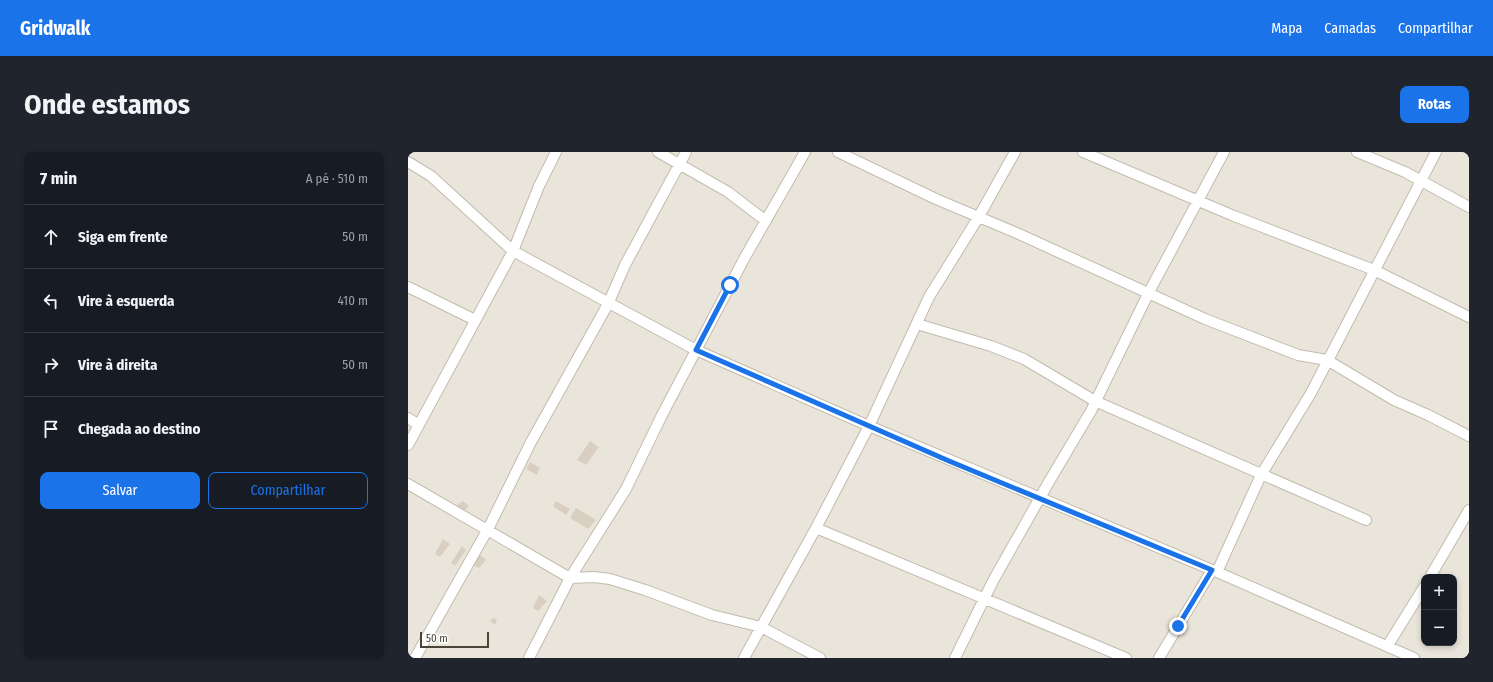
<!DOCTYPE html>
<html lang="pt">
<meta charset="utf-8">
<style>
body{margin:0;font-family:"Fira Sans Condensed",sans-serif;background:#20242c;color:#f1f3f6}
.controls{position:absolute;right:12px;bottom:12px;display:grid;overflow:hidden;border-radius:8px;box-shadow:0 2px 6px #0003}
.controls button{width:36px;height:36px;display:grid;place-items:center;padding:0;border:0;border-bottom:1px solid #363941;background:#171b24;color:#f1f3f6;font:20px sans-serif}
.scale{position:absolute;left:12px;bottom:10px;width:69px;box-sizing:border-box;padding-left:4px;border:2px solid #4b4439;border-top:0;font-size:11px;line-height:14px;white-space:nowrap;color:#4b4439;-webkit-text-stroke:3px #fff;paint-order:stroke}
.stop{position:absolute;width:12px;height:12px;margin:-9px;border:3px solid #1a73e8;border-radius:50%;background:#fff}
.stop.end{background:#1a73e8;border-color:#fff;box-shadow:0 1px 4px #0008}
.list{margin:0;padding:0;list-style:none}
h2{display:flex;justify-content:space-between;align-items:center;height:52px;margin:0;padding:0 16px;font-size:17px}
h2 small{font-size:13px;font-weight:400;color:#9ea1a6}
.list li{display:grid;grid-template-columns:26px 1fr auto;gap:12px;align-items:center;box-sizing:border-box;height:64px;padding:0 16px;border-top:1px solid #363941}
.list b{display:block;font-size:15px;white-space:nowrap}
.list em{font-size:13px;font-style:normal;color:#9ea1a6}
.actions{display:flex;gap:8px;padding:12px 16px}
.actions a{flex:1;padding:9px 0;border:1px solid #1a73e8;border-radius:8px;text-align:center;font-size:14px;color:#1a73e8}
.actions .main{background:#1a73e8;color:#fff}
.icon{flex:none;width:22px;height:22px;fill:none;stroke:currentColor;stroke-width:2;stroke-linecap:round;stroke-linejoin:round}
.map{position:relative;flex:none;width:1061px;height:506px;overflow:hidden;border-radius:8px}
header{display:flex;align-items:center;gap:24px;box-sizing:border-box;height:56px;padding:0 20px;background:#1a73e8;color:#fff}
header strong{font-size:19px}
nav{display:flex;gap:22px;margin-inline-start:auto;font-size:14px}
.intro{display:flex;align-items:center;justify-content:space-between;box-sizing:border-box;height:96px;padding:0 24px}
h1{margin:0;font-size:28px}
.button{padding:10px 18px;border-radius:8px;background:#1a73e8;color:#fff;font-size:14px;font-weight:700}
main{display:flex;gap:24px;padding:0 24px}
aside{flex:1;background:#171b24;border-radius:8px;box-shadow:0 2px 6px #0003}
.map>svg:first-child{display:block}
</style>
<header>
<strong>Gridwalk</strong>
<nav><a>Mapa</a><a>Camadas</a><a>Compartilhar</a></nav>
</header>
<div class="intro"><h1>Onde estamos</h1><a class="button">Rotas</a></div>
<main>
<aside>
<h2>7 min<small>A pé · 510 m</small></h2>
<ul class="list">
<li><svg class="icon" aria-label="ahead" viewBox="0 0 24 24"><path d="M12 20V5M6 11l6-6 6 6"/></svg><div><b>Siga em frente</b></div><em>50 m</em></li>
<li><svg class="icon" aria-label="left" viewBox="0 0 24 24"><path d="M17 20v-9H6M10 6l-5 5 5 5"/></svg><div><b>Vire à esquerda</b></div><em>410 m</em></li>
<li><svg class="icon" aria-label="right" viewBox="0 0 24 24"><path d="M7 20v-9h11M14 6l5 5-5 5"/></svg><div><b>Vire à direita</b></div><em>50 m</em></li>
<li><svg class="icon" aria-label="arrive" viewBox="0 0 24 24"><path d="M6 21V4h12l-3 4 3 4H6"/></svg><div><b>Chegada ao destino</b></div></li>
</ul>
<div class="actions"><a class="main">Salvar</a><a>Compartilhar</a></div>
</aside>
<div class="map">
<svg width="1061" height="506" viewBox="0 0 1061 506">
<rect width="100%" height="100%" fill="#f6f3ec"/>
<path fill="#eae5da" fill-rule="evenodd" d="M0,0h1061v506h-1061zM1016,425h30v66h-30z"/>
<path fill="#d8cfc1" d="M182,289l9,6 -13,18 -9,-5z
M122,310l10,6 -3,7 -11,-6z
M55,349l6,5 -4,5 -10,-4z
M148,349l14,8 -4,6 -13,-9z
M168,356l20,12 -8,9 -18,-11z
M35,387l7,5 -10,13 -5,-3z
M54,394l4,4 -11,16 -4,-3z
M71,402l7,6 -7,8 -6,-3z
M131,443l8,6 -9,10 -5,-3z
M85,466l4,2 -2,5 -5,-4z"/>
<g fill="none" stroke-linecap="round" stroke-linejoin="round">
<g stroke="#c2bbae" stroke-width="12">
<path id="minor" d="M250,0l70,40 38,29
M430,0l98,47 83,35 186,85 93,36 29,5 67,40 34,15 41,21
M675,0l151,64 140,54 95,47
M949,0l48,20 64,35
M0,10l23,14 82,75 183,99 173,76 348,146 197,86
M0,135l67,33
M509,172l74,22 33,13 71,42 271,119
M0,266l11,7
M0,293l105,-194 26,-65 17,-34
M0,332l162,94 24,-1 16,2 35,11 67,25 49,12 59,31
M408,376l310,130
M809,420l44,-97 50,-82 125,-241
M1022,425l39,-67
M980,493l36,-58
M7,506l73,-129 43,-87 77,-138 17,-39 61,-113
M121,506l41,-80 56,-89 36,-74 83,-158 60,-105
M336,506l72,-130 53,-102 60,-129 49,-79 37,-66
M547,506l39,-79 56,-99 41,-69 58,-119 75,-140
M751,506l53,-88"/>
</g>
<use href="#minor" stroke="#fff" stroke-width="10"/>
</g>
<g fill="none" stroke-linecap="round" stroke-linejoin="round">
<path stroke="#1a73e8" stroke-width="5" d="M322,133l-34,65 253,111 263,109 -34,56"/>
</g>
</svg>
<div class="controls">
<button>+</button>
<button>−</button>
</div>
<div class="scale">50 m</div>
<div class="stop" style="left:322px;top:133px"></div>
<div class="stop end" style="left:770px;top:474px"></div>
</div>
</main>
